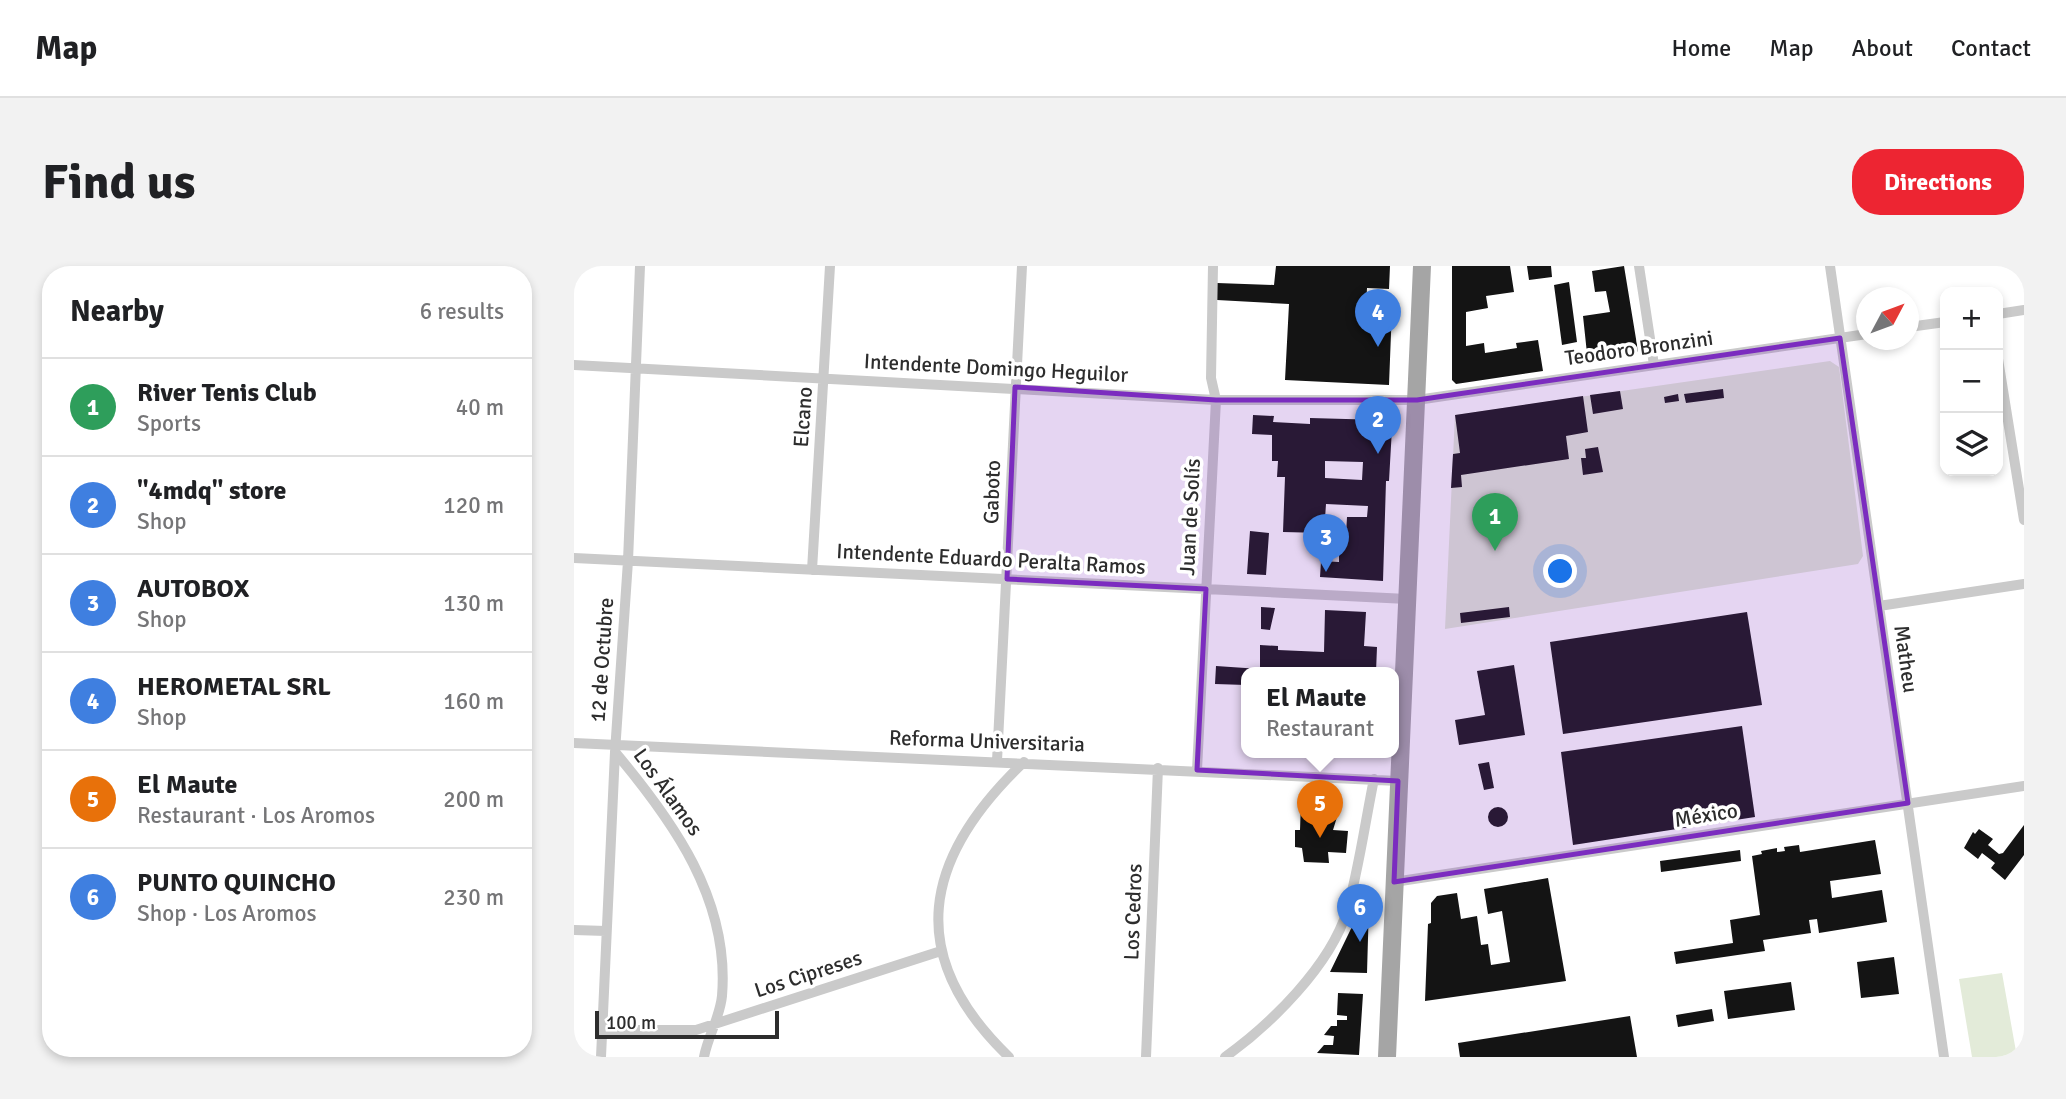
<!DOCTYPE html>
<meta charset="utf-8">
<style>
body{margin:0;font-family:Signika,sans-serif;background:#f2f2f2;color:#202124}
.controls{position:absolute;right:21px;top:21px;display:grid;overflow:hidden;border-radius:14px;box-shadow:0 4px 10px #0003}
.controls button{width:63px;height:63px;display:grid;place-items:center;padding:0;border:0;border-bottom:2px solid #e0e0e0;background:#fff;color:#202124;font:35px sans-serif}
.compass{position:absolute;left:1282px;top:21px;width:63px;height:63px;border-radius:50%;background:#fff;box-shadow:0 4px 10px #0003;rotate:49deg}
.scale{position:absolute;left:21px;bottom:18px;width:184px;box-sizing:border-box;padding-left:7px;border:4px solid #2d2d2d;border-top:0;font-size:19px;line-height:24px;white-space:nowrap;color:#2d2d2d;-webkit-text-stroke:5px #fff;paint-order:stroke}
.you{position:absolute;left:987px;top:306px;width:24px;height:24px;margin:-18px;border:5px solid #fff;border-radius:50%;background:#1a73e8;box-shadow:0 0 0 10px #1a73e833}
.badge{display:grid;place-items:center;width:46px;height:46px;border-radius:50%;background:#ed2532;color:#fff;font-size:23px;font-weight:700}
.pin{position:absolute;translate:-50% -58px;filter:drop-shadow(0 2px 4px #0008)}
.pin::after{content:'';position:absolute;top:37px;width:24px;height:21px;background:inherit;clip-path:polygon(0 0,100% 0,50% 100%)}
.popup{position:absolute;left:667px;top:401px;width:158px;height:91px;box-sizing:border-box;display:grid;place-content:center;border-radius:14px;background:#fff;filter:drop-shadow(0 2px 5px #0005);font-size:23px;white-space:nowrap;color:#757577}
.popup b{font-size:26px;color:#202124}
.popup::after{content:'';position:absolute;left:50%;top:100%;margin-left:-14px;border:14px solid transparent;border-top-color:#fff}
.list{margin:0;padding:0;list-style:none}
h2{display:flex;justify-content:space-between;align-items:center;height:91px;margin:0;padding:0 28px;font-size:30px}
h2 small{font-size:23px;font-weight:400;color:#757577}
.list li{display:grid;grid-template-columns:46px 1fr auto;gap:21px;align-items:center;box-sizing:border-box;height:98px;padding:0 28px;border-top:2px solid #e0e0e0}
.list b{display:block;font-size:26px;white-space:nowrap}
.list p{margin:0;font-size:23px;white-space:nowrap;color:#757577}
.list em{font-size:23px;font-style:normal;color:#757577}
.icon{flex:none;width:38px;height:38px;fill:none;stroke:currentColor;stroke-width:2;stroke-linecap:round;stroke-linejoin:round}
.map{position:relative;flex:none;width:1450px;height:791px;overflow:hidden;border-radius:28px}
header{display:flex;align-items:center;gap:42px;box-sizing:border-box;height:98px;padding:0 35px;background:#fff;border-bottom:2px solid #e0e0e0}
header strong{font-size:33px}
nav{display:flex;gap:38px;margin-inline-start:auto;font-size:24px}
.intro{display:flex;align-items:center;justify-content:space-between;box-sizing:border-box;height:168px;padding:0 42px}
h1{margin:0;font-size:49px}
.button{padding:18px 32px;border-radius:28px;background:#ed2532;color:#fff;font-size:24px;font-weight:700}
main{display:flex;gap:42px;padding:0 42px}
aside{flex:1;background:#fff;border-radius:28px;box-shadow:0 4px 10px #0003}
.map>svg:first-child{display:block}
</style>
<header>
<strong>Map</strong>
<nav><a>Home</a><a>Map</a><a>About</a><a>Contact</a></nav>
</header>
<div class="intro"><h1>Find us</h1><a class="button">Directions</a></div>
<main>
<aside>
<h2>Nearby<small>6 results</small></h2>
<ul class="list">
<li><span class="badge" style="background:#2e9e5b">1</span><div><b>River Tenis Club</b><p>Sports</p></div><em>40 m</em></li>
<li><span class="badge" style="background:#3f7fe0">2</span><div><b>&quot;4mdq&quot; store</b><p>Shop</p></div><em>120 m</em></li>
<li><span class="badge" style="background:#3f7fe0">3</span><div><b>AUTOBOX</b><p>Shop</p></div><em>130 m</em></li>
<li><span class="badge" style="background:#3f7fe0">4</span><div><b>HEROMETAL SRL</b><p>Shop</p></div><em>160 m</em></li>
<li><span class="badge" style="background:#e8710a">5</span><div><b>El Maute</b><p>Restaurant · Los Aromos</p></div><em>200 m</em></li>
<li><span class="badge" style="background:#3f7fe0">6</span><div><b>PUNTO QUINCHO</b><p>Shop · Los Aromos</p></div><em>230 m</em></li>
</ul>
</aside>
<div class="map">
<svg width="1450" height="791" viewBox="0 0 1450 791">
<rect width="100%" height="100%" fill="#fff"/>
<path fill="#e3ebd9" d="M1256,95l9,6 24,189 -5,8 -413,65 10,-214z
M1428,707l15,84h-45l-13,-78z"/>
<path fill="#141414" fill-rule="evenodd" d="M702,0h114l-1,23 -22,-1 -1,19 26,1 -3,77 -104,-5 4,-76 -72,-4v-17l57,2z
M878,0h58l4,26 -28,4 2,12 -22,4v34l18,-3 1,10 32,-5 -1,-5 22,-3 5,31 -87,13 -4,-4z
M953,0h24l1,11 -23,3z
M1050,0l14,85 -4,5 -46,7 -5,-47 27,-4 -4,-21 -11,1 -3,-21z
M995,16l8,60 -15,3 -8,-60z
M1149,123l1,9 -38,5 -2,-9z
M1046,125l3,18 -30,5 -3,-19z
M1104,128l1,7 -14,2 -1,-6z
M1009,130l5,36 -22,4 3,23 -108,16 1,12 -11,1 2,-34 7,-1 -5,-38z
M679,149l21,1 -1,6 37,2v-6l72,2 10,8 -3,53h-3l-3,100 -63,-4 1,-16 18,1v-9l-16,-1 1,-19 22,2 1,-18h20l1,-11 -42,-2 -2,29 -41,-1 2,-55h-8l1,-16h-6v-26l-20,-1zM751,195l38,1 -1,18 -37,-2z
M1024,181l5,25 -20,3 -2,-17h5l-1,-9z
M676,265l19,2 -3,42 -19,-1z
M687,341l14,1 -5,22 -9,-1z
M935,341l1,10 -49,6 -1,-10z
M751,344l41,2 -2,34 13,1 -1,25 -103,-3v3h-27v13l-31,-1 1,-18 44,3v-24l18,1v4l46,2z
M1173,346l15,93 -199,29 -13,-92z
M940,399l11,70 -66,10 -4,-25 30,-5 -8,-44z
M1168,460l13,91 -182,28 -12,-93z
M915,496l5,26 -10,2 -6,-26z
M727,536l31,2 -1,11 6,2 -4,13 15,1 -2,22 -18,-1 1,11 -25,-1 -2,-14 -7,-1v-17h5z
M914 551a10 10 0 1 1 20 0a10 10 0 1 1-20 0Z
M1450,559v30l-19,25 -14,-12 4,-5 -13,-10 -4,6 -14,-11 9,-16 2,2 4,-5 14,10 -5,6 11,9 4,-1z
M1301,574l6,34 -51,7 2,17 50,-8 5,32 -68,11 -2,-14 -8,1 2,13 -48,7 2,11 -89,13 -2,-12 59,-9 -3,-23 30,-5 -8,-59 10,-2 -1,-3 16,-3v4l8,-1 -1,-4 15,-2 1,7z
M1166,584l1,11 -80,11 -1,-11z
M974,612l18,103 -141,20 3,-77 3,-1v-20l6,-7 20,-3 4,26 16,-3 4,29 7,-1 3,21 19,-3 -8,-51 -14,3 -4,-25z
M795,637l-2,70 -37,-1 33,-68z
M1320,691l5,37 -38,4 -4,-36z
M1217,716l4,28 -67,9 -4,-28z
M764,727l25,1 -4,61 -42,-2 7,-8h9l1,-9 -10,-1 7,-9h6v-6h10v-4l-10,-1z
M1138,743l2,12 -36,6 -2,-12z
M1056,750l7,41h-177l-2,-14z"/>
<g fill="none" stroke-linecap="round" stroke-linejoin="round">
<path stroke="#cacaca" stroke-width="10" d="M1065,0l15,99
M1256,0l114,791
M1424,48l26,-4
M1335,61l36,-5
M1424,93l26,161
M0,99l642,35h201l450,-66
M0,292l833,41
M238,304l18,-304
M1305,340l145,-22
M0,477l824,38
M41,486c58,69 115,148 107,244 -2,21 -14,40 -18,61
M423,495l25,-495
M623,504l19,-370 -5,-22 2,-112
M820,616l630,-96
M0,664l32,1
M28,764h94l245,-79
M27,791l14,-305 13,-191 12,-295
M435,791c-106,-102 -86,-199 15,-295
M572,791l12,-289
M651,791c46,-33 105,-91 122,-146 12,-43 18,-88 27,-132"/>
<path stroke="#a5a5a5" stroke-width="18" d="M813,791l35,-791"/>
</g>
<path fill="#7b2cbf" fill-opacity="0.2" stroke="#7b2cbf" stroke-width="5" stroke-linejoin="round" d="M1266,72l68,465 -514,79 4,-101 -201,-11 9,-181 -199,-10 8,-192 201,13h201z"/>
<g text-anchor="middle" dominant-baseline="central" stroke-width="7" stroke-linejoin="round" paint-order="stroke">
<g font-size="21" fill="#2d2d2d" stroke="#fff">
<text transform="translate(1065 82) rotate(-8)">Teodoro Bronzini</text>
<text transform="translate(422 102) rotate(3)">Intendente Domingo Heguilor</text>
<text transform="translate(229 151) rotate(-86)">Elcano</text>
<text transform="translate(418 226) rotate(-88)">Gaboto</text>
<text transform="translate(616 251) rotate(-87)">Juan de Solís</text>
<text transform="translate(417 293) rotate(3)">Intendente Eduardo Peralta Ramos</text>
<text transform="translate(1332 393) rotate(82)">Matheu</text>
<text transform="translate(28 394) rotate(-86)">12 de Octubre</text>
<text transform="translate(413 475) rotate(2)">Reforma Universitaria</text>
<text transform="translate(94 526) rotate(54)">Los Álamos</text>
<text transform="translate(1132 549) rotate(-9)">México</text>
<text transform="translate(559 646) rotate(-88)">Los Cedros</text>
<text transform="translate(234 708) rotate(-18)">Los Cipreses</text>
</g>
</g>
</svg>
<div class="controls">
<button>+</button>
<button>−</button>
<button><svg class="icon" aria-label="layers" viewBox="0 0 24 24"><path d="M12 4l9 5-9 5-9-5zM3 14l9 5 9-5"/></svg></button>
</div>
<svg class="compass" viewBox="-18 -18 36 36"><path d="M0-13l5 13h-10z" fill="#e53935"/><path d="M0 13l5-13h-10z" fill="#757577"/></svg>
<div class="scale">100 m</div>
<div class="you"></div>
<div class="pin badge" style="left:921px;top:285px;background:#2e9e5b">1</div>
<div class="pin badge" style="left:804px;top:188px;background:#3f7fe0">2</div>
<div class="pin badge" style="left:752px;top:306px;background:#3f7fe0">3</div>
<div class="pin badge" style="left:804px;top:81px;background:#3f7fe0">4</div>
<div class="pin badge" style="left:746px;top:572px;background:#e8710a">5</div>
<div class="popup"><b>El Maute</b>Restaurant</div>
<div class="pin badge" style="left:786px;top:676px;background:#3f7fe0">6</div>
</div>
</main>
